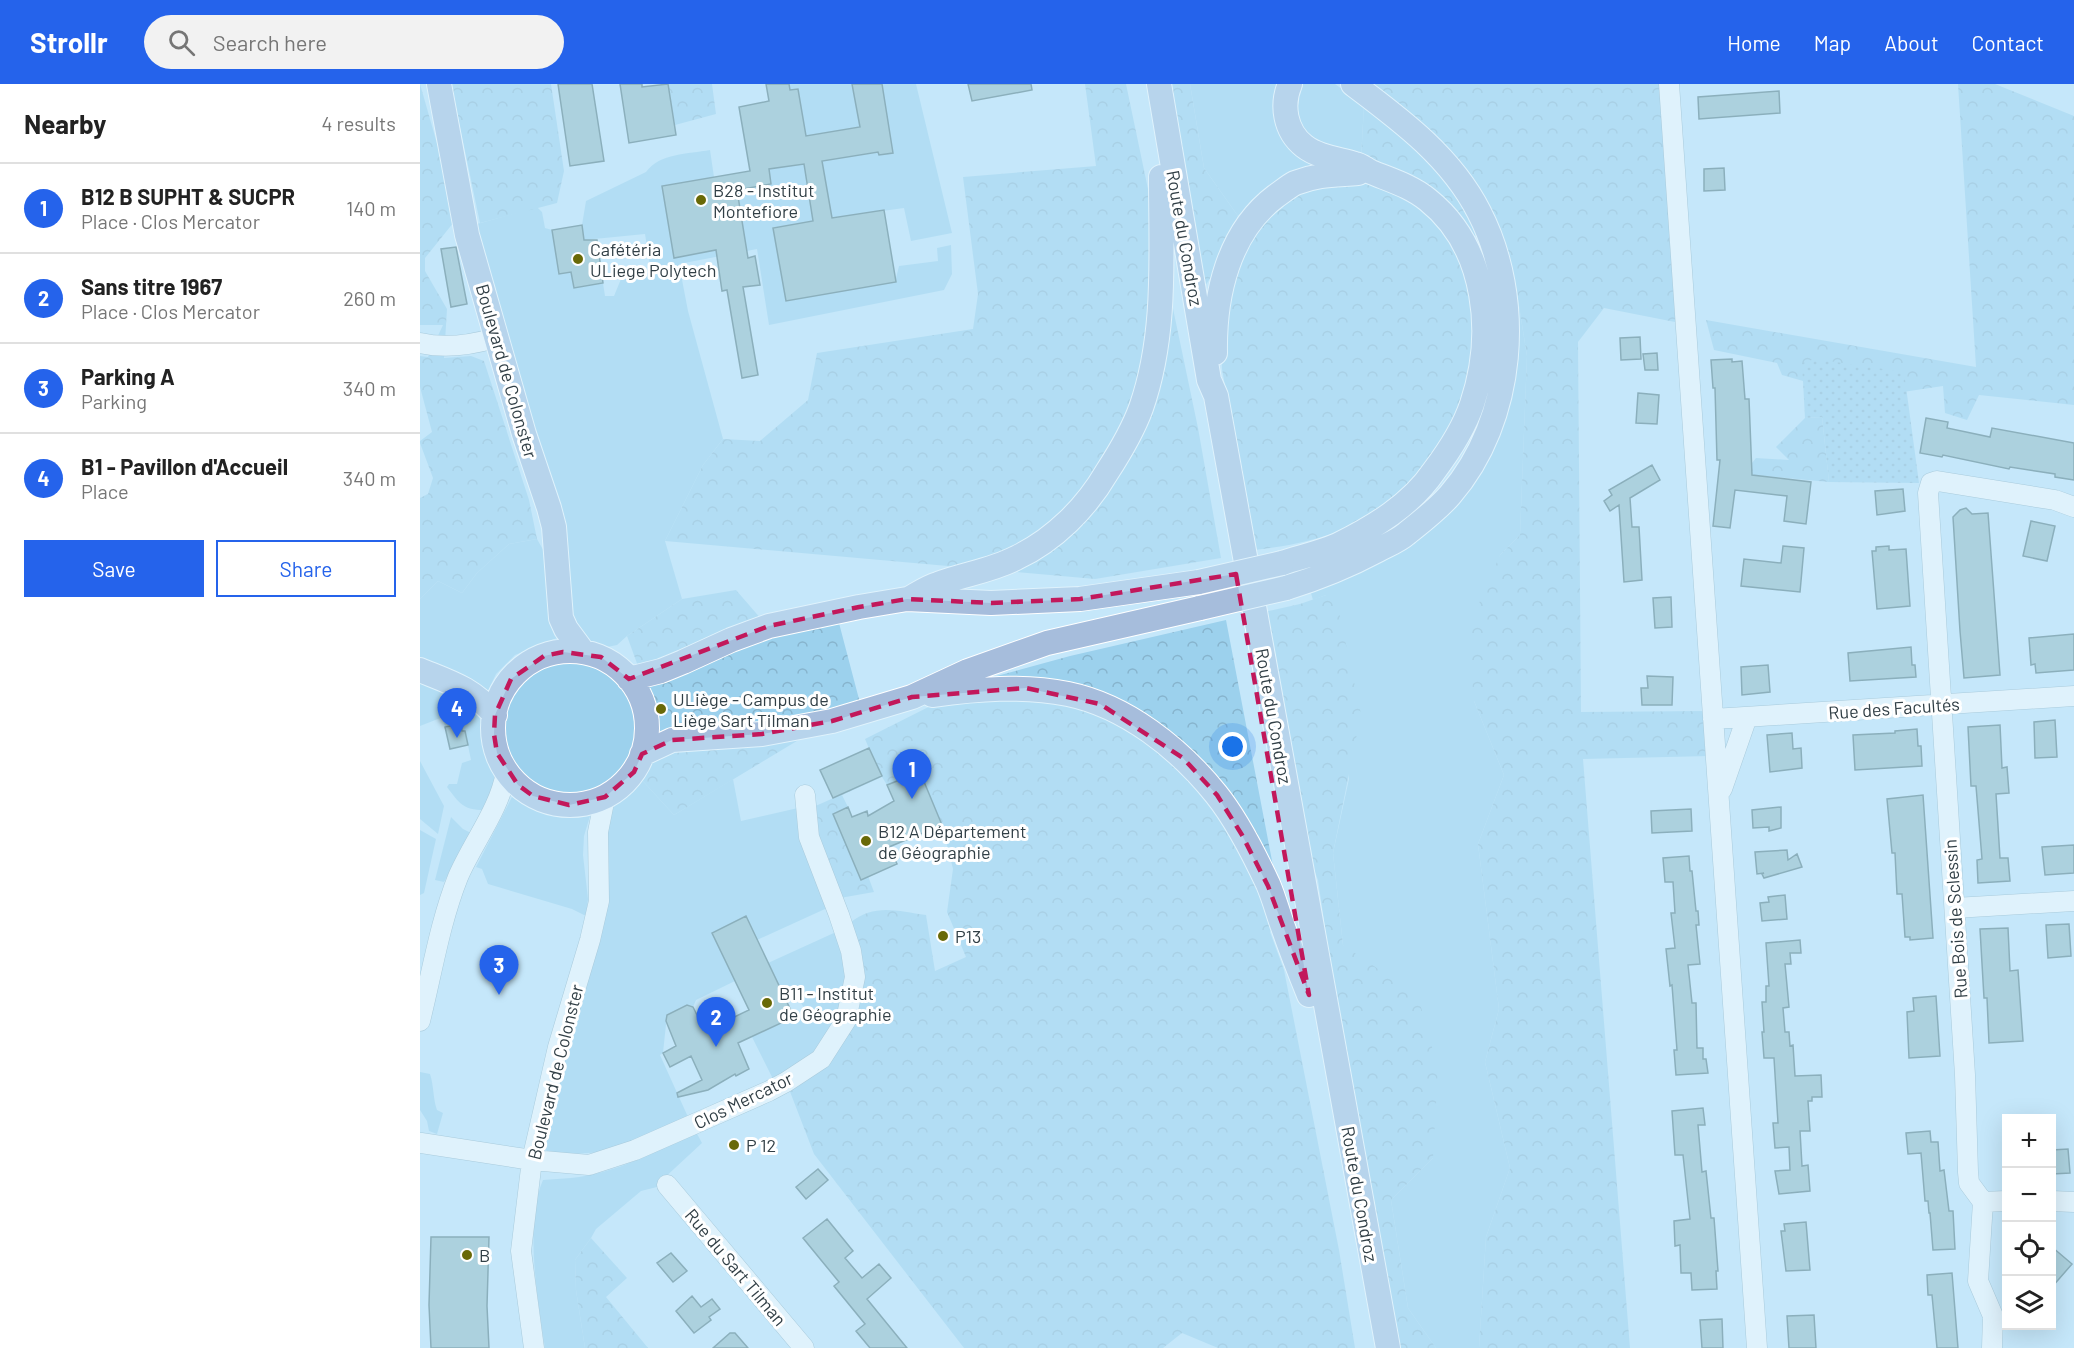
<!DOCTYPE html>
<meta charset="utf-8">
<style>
body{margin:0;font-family:Barlow,sans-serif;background:#f2f2f2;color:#222}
.controls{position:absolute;right:18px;bottom:18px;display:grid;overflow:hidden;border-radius:0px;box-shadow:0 6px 24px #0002}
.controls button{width:54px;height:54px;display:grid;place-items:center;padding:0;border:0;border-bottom:2px solid #e0e0e0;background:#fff;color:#222;font:30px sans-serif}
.you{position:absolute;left:813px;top:663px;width:21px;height:21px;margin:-15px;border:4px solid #fff;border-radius:50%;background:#1a73e8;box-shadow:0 0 0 9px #1a73e833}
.badge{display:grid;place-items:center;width:39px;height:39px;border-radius:50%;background:#2563eb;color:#fff;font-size:20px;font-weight:700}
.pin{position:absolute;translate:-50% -50px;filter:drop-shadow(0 2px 3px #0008)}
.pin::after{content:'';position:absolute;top:32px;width:21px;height:18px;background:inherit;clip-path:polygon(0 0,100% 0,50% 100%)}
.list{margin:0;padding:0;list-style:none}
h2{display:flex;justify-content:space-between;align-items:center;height:78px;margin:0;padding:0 24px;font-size:26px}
h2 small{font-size:20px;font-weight:400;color:#767676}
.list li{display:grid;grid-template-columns:39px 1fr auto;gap:18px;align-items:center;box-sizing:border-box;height:90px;padding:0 24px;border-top:2px solid #e0e0e0}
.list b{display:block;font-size:22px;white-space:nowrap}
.list p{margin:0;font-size:20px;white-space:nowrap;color:#767676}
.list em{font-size:20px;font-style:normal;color:#767676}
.actions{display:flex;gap:12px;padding:18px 24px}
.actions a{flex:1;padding:14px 0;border:2px solid #2563eb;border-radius:0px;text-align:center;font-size:21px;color:#2563eb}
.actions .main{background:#2563eb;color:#fff}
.icon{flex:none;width:33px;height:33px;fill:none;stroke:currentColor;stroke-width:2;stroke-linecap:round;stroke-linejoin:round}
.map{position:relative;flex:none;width:1654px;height:1264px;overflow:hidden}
header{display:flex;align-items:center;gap:36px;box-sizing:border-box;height:84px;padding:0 30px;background:#2563eb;color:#fff}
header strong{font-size:28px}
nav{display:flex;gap:33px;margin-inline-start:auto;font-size:21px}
.search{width:420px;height:54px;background:#f2f2f2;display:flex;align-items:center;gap:15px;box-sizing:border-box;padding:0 21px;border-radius:33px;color:#767676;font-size:22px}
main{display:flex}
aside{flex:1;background:#fff}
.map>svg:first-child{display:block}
</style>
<header>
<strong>Strollr</strong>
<div class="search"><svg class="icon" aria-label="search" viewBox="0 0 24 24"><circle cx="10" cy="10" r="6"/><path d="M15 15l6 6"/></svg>Search here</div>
<nav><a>Home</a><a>Map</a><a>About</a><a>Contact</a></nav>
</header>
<main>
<aside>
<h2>Nearby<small>4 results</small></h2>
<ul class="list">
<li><span class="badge">1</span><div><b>B12 B SUPHT &amp; SUCPR</b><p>Place · Clos Mercator</p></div><em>140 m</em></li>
<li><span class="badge">2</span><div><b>Sans titre 1967</b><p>Place · Clos Mercator</p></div><em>260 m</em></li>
<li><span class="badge">3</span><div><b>Parking A</b><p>Parking</p></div><em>340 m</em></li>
<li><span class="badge">4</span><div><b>B1 - Pavillon d'Accueil</b><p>Place</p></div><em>340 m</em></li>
</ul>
<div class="actions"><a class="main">Save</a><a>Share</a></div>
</aside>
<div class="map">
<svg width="1654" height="1264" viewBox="0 0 1654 1264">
<defs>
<pattern id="forest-crowns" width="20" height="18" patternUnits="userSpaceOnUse" patternTransform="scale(1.5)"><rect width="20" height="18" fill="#9cd1ed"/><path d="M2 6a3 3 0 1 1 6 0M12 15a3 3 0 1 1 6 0" fill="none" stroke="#87b4cd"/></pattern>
<pattern id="park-dots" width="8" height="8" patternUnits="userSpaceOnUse" patternTransform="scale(1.5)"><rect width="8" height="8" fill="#9cd1ed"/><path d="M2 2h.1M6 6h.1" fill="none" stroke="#87b4cd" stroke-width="1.8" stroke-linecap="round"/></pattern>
</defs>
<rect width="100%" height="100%" fill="#c5e7fa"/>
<path fill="#9cd1ed" d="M369,0h63l13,42 -59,10 -8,-47 -8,1z
M462,0h34l36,149 -41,8 -7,-33 -72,10 -10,-57 56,-10z
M770,0h91l36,79 -27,10 -28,20 -24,23 -34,-48z
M877,0h38l29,21 -3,54 -42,-12 -24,-24z
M290,66l4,27 -52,10 12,70 72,-12 -9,-55 33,-6 -1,-15 35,-5 9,57 -40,7 13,72 109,-18 4,-16 39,-5 -1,-13 14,-3 1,29 -8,16 -175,35 -12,-76 -78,15 9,47 35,128 -20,26 -38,76 17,58 -55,37 -10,9 -15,3 -21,-11 -14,-23 -90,-390 60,-17 5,5 3,16 7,2 7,44 12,-2 3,16 29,-5 2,13h9l7,-17 30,-7 -6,-38 -61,6 -2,-15 4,-24 60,-29c14,-19 42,-18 64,-22z
M1096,203l11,69 -7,179 -20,20 -26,146 30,74 -26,69 21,165 -14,53 25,106 -24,69 -7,111h-43l-28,-40 -17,-108 42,-42 -90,-213 -10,-92 16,-74 -23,-184 -13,5 -3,-10 137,-81 70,-156z
M117,455l13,23 7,76 -42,17 -19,19 -11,23 -65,-35v-63l18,-18 24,12 15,-20 32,-29z
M85 644a67 67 0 1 1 134 0a67 67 0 1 1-134 0Z
M0,596l37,13 22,20 8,42 9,16 2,13 -14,26c-21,0 -25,-7 -37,-23l2,-3h8l5,-21 9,-3 -6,-29h-3l-1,-7 -16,3 -2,-10 -23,9z
M0,677l24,45 -6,28 -18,-15z
M221,695l33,36 59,-36 8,42 57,-13 31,95 -4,6 -68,31 -22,41 -39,19 -3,7 -6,-2 -20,10 -4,38 -3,2 28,62 -54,27 -29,8 -51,3 -8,-5 -2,-13 56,-206 5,-105 11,-23 16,-13z
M92,713c28,18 45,21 78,19l-6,20 -1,19 5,44 -2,17 -14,-7 -84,-25 -6,-15 -6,-2z
M31,733l12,12 8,4 -27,49 -9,-2z
M0,746l16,9 -12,54 -4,2z
M416,848l8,17 3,28 -3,27 -22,46 -49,29 -21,-42 42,-20 6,1 4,-10 -4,-7 -6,-3 -8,3 -18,-38z
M0,988l10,2c4,12 3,25 7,36l6,3 -6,21 -8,-3 -2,-10 -7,-11z
M275,1046l7,13 -41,38v5l-20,5 -45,38 -5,9 -16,22 1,30 9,58h-40c-7,-46 -21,-125 -2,-168 9,-1 19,-1 28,-2 44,-5 86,-25 124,-48z"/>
<path fill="url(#forest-crowns)" d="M0,0l38,133 -33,41v13l22,38 -3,49 27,-2 13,5 45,139 8,39 -28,5 -32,29 -15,20 -24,-12 -18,18v-101l8,-4 5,-16 -13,-35v-2l12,-9 -12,-45v-31l8,1 15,-32h-23z
M31,0h100l13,87 -7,32 -77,20z
M248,0h44l4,30 -41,11z
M665,0h41l72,344 23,130 -126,21 -430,-38 38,-76 20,-26 37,2 48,-41 9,-47 156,-24 5,-35 -15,-117 133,-11z
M749,0h21l14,84 34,48 -21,52 -12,18z
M947,0h295l18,239 -76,-15 -26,34 3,370 126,-1 3,45 -127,3 47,589h-151l7,-111 24,-69 -25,-106 14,-53 -21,-165 26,-69 -30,-74 -7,-70 33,-76 20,-20 7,-179 -11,-69 -27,-80 -34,-49 -49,-49z
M1538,0h37l79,32v289l-95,-10 -12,25 -22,-7 -2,-27 -80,12 -81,-23 -5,-12 -63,-13 -8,-30 270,47z
M944,21l69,55 50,73 -12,4 -110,-78z
M935,93c29,8 50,14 73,34 13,11 23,31 30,46 36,81 6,177 -59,235 -8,7 -16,15 -24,21 -35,23 -81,33 -121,37l-32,-181 -2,-39 7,-50 29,-57 46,-37z
M1402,333l7,65 -86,-8 13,-16 33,2 -13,-13 29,-29z
M316,506l39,45 64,-12 21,80 -186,112 -33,-36 17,-34v-24l-31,-85 55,-37z
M906,511l10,3 25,116 -28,139 10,92 75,51 20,73 -5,89 -42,42 17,108 28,40h-38l-65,-366 -15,-102 -14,-37 -40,-231 36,-8z
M806,536l56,293 -12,19 14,38 55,280 16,98h-137l-36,-15 -19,15h-199l-150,-194 -25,-65 61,-65v-101c24,-20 47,-12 76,-8l9,56 31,-14 -19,-45 6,-43 -11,-44 -22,-53 -33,13 -5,-8 -40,18 6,12 -15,7 35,62 6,16 -34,6 -24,-62 -5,-28 70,-31 -16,-38 117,-59 88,-24z
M171,1154l36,40 -21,19 42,51h-63l-9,-58 -1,-30z"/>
<path fill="url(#park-dots)" d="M1395,275l89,13 15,111 -90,-1 -7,-65 -17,1 -3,-55z"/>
<path fill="#8fb7bd" stroke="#466c72" stroke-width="1.5" d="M138,0h34l12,77 -34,5z
M200,0h22v3l26,-3 8,51 -47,8z
M346,0h23l1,6 8,-1 8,47 54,-9 -8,-43h30l11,69 -14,2 -1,-3 -56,9 10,57 52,-8 12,72 -110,19 -13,-73 40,-7 -9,-57 -35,5 2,15 -34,6 11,68 7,-2 5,29 -17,2 15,88 -16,3 -15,-88 -5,1 -6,-41 -42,8 -12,-72 88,-15 -11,-64 30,-6z
M548,0h63l1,6 -60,11z
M1359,7l1,22 -81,6 -1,-22z
M1304,84l1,22 -21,1v-22z
M162,141l2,15h13l6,43 -29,5 -3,-16 -12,2 -7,-44z
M36,163l11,57 -16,3 -10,-58z
M1220,253l1,22 -20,1 -1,-22z
M1237,269l1,17h-13l-2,-16z
M1312,275v3l10,-1 3,38h4l3,76 59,7 -5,42 -22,-3 3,-25 -52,-6 -5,38 -17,-2 7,-66h-3l-2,-72h-2l-2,-28z
M1218,309l21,2 -2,29 -21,-1z
M1506,334l22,4 -1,6 43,9 2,-9 82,15v37l-19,-3v-3l-45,-7 -1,2 -66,-14 -1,2 -22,-4z
M1232,381l8,15 -30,18 2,29h7l3,53 -18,2 -5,-77 -9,6 -6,-10 8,-6 -3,-5z
M1483,405l2,22 -28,4 -2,-24z
M1546,424l6,6 16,-1 12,162 -36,3 -4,-47 -7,-114 7,-7z
M1611,437l24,5 -8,35 -24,-5z
M1363,462l21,2 -4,44 -59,-6 3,-27 37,4z
M1469,462v4l17,-1 4,57 -33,3 -5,-58h4v-4z
M1251,513l1,30 -17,1 -2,-30z
M1654,550v36l-38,3 -1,-9 -4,1 -2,-27z
M1491,563l1,18h3l1,12 -66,4 -2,-28z
M1348,581l2,27 -28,3 -1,-28z
M1227,592l26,1 -1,28h-30l-1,-17h7z
M1635,636l2,37 -22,1 -1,-36z
M41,640l1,7h3l3,14 -18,4 -5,-22z
M1580,641l2,43 5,-1 2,26 -13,1 4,64h8l2,23 -32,2 -1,-23 5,-1 -6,-73h-5l-3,-59z
M1497,645l1,17h3l1,20 -67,4 -2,-35 42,-2v-2z
M1372,649l1,16 8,-1 1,20 -32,4 -3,-37z
M449,664l13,28 -49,22 -13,-28z
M500,688l22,53 -53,22 8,17 -36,16 -28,-66 15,-7 4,10 15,-6 1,5 26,-15 -7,-16z
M1503,711l10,143 -23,2v-3h-5l-3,-43h-5l-2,-41h-3l-5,-54z
M1361,723v21l-12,3v-4l-16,1 -1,-18z
M1271,725l1,22 -40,2 -1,-22z
M1654,761v28l-29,2 -3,-28z
M1367,766l1,10 9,-6 5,13 -38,11 -2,-4 2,-1 -7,1 -2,-22z
M1269,772l1,15h2l4,40h2l1,14h-3l4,39 -12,1 4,38h4l1,45h6v11h3l2,14 -32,2 -2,-25h3l-5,-65 -2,1 -4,-37 9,-1 -4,-35h4l-2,-31h-8l-2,-24z
M1365,811l2,24 -25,2 -2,-18 9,-1 -1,-5z
M326,832l48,101 -56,26 11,26 -13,7 -1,-2 -27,16 -30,7 -1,-4 25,-13 -11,-24 -21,11 -7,-14 13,-7 -10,-25 1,-6 20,-10 6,2 12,24 44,-21 -37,-77z
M1649,840l2,32 -23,2 -2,-33z
M1588,844l2,43 8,-1 5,71 -34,2 -2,-45h-3l-4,-69z
M1380,856l1,13h-11l1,11h-6l4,43 -6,1 2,24h4l1,14 3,-1 2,31 26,-1 1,22h-10v4h-4l2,30h-10l2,35 6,-1 2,26 -31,3 -4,-23 15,-1 -1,-23 -14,1 -2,-25h5l-4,-65h-10l-2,-26h2l-2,-30h4v-16h3l-3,-43z
M1516,912l4,60 -31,2 -2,-46 7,-1 -1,-13z
M1283,1024l2,17h-7l4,47 4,-1 5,47h3l4,53h-2l1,18 -25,1 -1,-17h-10l-1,-28 -5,1 -1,-25 16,-2 -7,-64h-8l-3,-44z
M1510,1047l1,11h7l2,29 4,-1 5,41h4l2,38 -22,1 -3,-37h-1l-1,-12h-3l-4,-48 -13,1 -2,-21z
M1648,1065l2,24 -18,1v-24z
M398,1085l10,11 -22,19 -10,-12z
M407,1135l26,32 -8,7 17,20 17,-14 12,14 -24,21 40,49h-37l-14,-17 9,-7 -31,-38 5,-4 -36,-44z
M1386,1138l4,48 -24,1 -5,-40h4l-1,-7z
M11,1153h58l-2,69 2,42h-58l-2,-43z
M1632,1163l20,17 -20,23z
M251,1169l16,18 -14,11 -16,-19z
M1532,1189l6,75h-21l-5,-53h-4l-1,-20z
M272,1212l9,11 11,-8 8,10 -11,8 2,3 -17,13 -18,-22z
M1394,1231l2,33h-27l-2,-32z
M1302,1235l1,29h-21l-2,-28z
M310,1249h5l13,15h-35z"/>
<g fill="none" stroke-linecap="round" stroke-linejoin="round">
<g stroke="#88a9ba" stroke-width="21">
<path id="minor" d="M1249,0l88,1264
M0,259c25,6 51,2 75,-5
M1293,635l361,-23
M1302,705l25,-72
M1535,824l119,-7
M0,937c12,-48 20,-99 38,-144 15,-35 42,-68 48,-105
M1,1059l111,17 57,5 46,-15 134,-59 17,-9 35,-23 25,-39 9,-43 -4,-26 -12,-36 -30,-78 -4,-42
M247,1101l137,163
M1632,1117l22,1
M1563,1118l23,-1
M114,1264l-13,-97 11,-91 26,-113 32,-107 9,-39 -1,-69 7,-35
M1572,1264l1,-32 -15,-35 5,-79 -14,-19 -1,-11 -3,-97 -37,-582 3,-10 6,-2 118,19 19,7"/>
</g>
<g stroke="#fff" stroke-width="26">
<path id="major" d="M19,0l28,151 57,199 25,74 5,19 7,91 5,11 17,23
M739,0l50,296 7,16 172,952
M795,269c-1,-57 13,-121 61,-157 6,-4 13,-10 19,-13 24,-9 39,-8 63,-10
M862,479c18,-6 38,-10 56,-18 36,-18 73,-40 96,-74 15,-20 30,-43 38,-67 23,-68 16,-156 -44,-204 -17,-14 -38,-20 -57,-28 -6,-3 -10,-7 -16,-8 -17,-5 -37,-7 -51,-18 -19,-15 -23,-41 -14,-62
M866,504c33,-10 62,-22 92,-38 9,-5 20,-9 28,-16 15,-12 32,-25 44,-39 65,-75 74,-196 29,-283 -28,-55 -78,-92 -126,-128
M490,514c9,-5 18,-11 28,-14 26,-10 53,-13 78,-26 38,-18 70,-50 91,-86 13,-20 26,-42 34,-64 26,-74 20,-154 20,-231
M73 644a77 77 0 1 1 154 0a77 77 0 1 1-154 0Z
M0,586c32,13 51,18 75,45
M209,595l32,-8 22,-9 48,-22 38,-14 90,-19 48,-8 84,4 89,-4 119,-17
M512,611c45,-6 90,-10 136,-1 58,12 111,54 148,100 21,26 38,60 52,90 6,14 10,29 15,43 8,23 17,46 26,68
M222,670l30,-14 90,-6 70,-13 80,-24 56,-26 79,-28 153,-35"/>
</g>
<use href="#minor" stroke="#fff" stroke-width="20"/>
<use href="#major" stroke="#a6bddc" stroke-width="24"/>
<g stroke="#fff" stroke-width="26" stroke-linecap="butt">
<path id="major-bridge" d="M779,498l83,-19
M780,524l86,-20"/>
</g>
<use href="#major-bridge" stroke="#a6bddc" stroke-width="24"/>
</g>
<path d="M0 0H1654V1264H0ZM816,490l73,421 -41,-109 -26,-51 -25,-40 -34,-37 -83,-54 -74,-16 -114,9 -80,24 -70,13 -90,6 -30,14 -8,18 -29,25 -36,8 -36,-9 -15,-11 -21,-32 -3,-19 1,-19 16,-36 33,-23 19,-4 38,5 28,22 140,-53 90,-19 48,-8 84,4 89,-4z" fill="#c5e7fa" fill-opacity=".55" fill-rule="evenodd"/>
<path fill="none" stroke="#c2185b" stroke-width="4.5" stroke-dasharray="12 8" stroke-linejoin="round" d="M816,490l73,421 -41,-109 -26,-51 -25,-40 -34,-37 -83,-54 -74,-16 -114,9 -80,24 -70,13 -90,6 -30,14 -8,18 -29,25 -36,8 -36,-9 -15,-11 -21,-32 -3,-19 1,-19 16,-36 33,-23 19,-4 38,5 28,22 140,-53 90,-19 48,-8 84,4 89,-4z"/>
<g fill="#696907" stroke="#fff" stroke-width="2">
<circle cx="281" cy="116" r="6"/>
<circle cx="158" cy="175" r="6"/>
<circle cx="241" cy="625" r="6"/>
<circle cx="446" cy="757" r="6"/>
<circle cx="523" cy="852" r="6"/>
<circle cx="347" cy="919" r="6"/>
<circle cx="314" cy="1061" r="6"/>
<circle cx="47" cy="1171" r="6"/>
</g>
<g text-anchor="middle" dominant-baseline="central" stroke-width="6" stroke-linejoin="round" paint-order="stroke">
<g font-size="18" fill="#313f46" stroke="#fff" text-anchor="start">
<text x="293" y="106">B28 - Institut<tspan x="293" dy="21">Montefiore</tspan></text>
<text x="170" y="165">Cafétéria<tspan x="170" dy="21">ULiege Polytech</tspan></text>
<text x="253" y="615">ULiège - Campus de<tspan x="253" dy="21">Liège Sart Tilman</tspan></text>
<text x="458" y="747">B12 A Département<tspan x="458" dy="21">de Géographie</tspan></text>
<text x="535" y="852">P13</text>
<text x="359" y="909">B11 - Institut<tspan x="359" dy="21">de Géographie</tspan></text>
<text x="326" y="1061">P 12</text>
<text x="59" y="1171">B</text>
</g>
<g font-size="18" fill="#313f46" stroke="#fff">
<text transform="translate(765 154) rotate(80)">Route du Condroz</text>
<text transform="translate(87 287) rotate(74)">Boulevard de Colonster</text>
<text transform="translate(1474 624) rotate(-4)">Rue des Facultés</text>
<text transform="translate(854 632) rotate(80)">Route du Condroz</text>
<text transform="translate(1535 835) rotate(-94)">Rue Bois de Sclessin</text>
<text transform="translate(135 988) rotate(-76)">Boulevard de Colonster</text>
<text transform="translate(323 1016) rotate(-26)">Clos Mercator</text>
<text transform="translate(940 1110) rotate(80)">Route du Condroz</text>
<text transform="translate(316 1183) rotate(50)">Rue du Sart Tilman</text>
</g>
</g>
</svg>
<div class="controls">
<button>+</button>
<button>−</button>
<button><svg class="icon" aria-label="locate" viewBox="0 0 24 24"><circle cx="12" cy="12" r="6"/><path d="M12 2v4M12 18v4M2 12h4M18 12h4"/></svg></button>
<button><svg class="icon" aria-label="layers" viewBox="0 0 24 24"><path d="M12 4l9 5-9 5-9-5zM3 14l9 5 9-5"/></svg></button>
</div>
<div class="you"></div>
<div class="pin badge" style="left:492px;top:715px">1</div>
<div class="pin badge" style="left:296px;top:963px">2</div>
<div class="pin badge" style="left:79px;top:911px">3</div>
<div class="pin badge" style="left:37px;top:654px">4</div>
</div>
</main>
